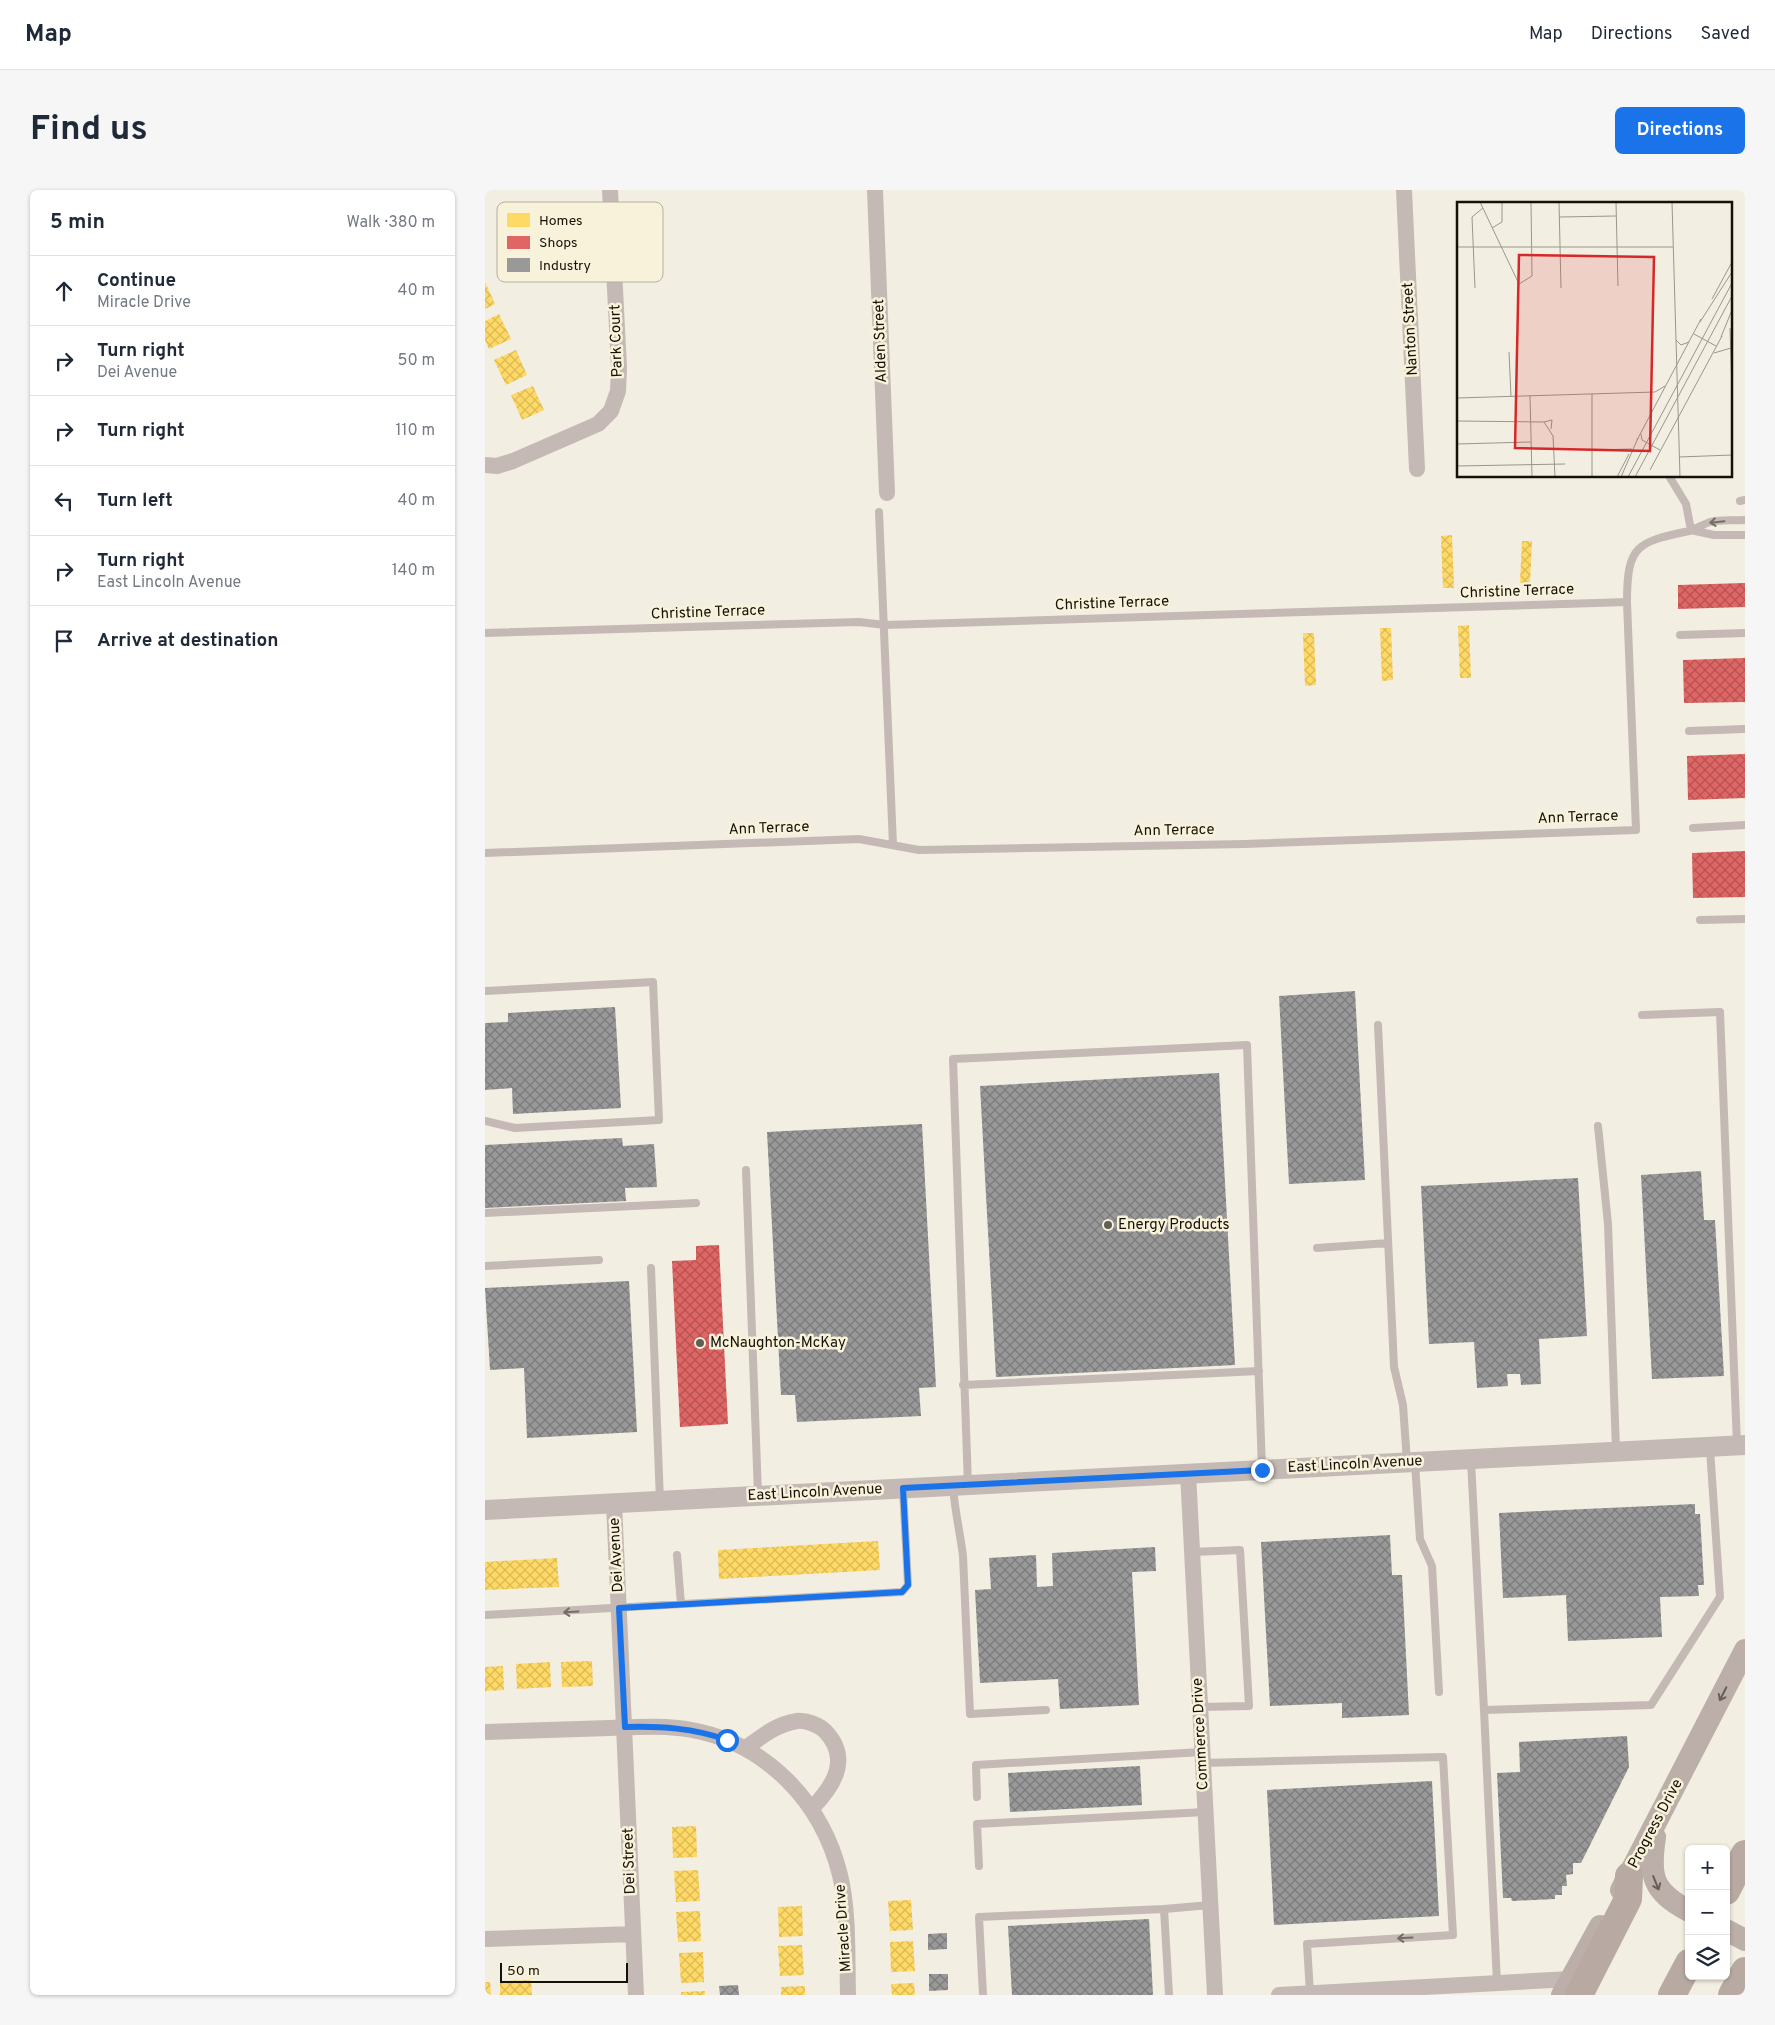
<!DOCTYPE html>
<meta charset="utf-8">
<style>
body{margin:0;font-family:Overpass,sans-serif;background:#f6f6f7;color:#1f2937}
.controls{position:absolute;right:15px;bottom:15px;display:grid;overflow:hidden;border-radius:8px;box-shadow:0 1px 4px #0004}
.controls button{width:45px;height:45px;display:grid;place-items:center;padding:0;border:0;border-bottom:1px solid #e0e1e3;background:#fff;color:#1f2937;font:25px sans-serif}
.scale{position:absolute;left:15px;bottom:12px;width:128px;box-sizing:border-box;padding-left:5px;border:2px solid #141109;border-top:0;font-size:14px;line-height:18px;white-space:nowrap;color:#141109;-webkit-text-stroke:4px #f9f2db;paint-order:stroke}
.stop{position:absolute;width:15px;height:15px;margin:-11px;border:4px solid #1a73e8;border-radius:50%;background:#fff}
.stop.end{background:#1a73e8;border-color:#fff;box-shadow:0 1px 5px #0008}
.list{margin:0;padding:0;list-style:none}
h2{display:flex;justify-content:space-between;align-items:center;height:65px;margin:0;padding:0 20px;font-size:21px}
h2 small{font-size:16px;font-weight:400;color:#747a83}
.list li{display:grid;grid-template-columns:32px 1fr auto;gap:15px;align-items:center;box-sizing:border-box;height:70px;padding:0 20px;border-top:1px solid #e0e1e3}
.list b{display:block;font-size:19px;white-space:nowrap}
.list p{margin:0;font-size:16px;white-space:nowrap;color:#747a83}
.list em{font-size:16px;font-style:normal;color:#747a83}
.icon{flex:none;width:28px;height:28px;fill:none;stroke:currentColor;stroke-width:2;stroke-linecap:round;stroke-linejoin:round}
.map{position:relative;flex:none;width:1260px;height:1805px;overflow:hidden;border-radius:8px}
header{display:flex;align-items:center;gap:30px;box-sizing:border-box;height:70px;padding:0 25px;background:#fff;border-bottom:1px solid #e0e1e3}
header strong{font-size:24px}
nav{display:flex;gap:28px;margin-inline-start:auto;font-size:18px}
.intro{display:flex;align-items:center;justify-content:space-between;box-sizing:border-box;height:120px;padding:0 30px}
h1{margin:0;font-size:35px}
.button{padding:12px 22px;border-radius:8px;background:#1a73e8;color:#fff;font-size:18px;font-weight:700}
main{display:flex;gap:30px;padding:0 30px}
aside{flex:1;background:#fff;border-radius:8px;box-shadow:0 1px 4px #0004}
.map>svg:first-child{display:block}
</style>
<header>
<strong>Map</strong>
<nav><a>Map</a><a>Directions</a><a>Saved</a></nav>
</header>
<div class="intro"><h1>Find us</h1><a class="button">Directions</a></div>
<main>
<aside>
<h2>5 min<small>Walk · 380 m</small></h2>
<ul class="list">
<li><svg class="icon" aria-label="ahead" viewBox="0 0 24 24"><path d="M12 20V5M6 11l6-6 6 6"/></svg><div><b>Continue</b><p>Miracle Drive</p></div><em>40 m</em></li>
<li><svg class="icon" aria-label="right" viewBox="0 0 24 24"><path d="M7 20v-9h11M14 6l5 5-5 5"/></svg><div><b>Turn right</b><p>Dei Avenue</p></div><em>50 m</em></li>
<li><svg class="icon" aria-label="right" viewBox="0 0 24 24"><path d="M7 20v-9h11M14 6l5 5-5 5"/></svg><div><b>Turn right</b></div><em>110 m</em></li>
<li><svg class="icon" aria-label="left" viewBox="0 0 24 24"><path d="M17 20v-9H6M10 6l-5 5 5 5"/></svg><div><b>Turn left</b></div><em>40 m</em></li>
<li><svg class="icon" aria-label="right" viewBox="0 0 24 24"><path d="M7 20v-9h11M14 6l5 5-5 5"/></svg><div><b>Turn right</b><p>East Lincoln Avenue</p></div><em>140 m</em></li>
<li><svg class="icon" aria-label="arrive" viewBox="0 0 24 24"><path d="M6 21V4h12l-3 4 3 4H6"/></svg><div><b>Arrive at destination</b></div></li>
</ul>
</aside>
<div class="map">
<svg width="1260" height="1805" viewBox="0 0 1260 1805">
<defs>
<pattern id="homes-cross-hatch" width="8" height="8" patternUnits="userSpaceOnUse" patternTransform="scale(1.25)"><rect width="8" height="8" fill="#ffd966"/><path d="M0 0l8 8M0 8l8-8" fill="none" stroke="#dab957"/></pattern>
<pattern id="shops-cross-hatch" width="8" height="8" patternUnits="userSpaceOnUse" patternTransform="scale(1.25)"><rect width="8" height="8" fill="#e06666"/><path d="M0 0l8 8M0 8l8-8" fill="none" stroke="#b45352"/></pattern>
<pattern id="industry-cross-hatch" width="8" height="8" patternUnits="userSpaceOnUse" patternTransform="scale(1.25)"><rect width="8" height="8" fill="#999"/><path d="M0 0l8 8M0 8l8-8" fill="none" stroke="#7c7b7b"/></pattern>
</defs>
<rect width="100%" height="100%" fill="#f2eee2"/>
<path fill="url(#homes-cross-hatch)" d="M0,92l10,22 -10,5z
M14,124l12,25 -22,10 -4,-9v-19z
M31,160l11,25 -21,10 -12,-25z
M48,196l11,24 -22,10 -11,-25z
M967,345l2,53h-11l-2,-52z
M1037,351h10l-2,42h-10z
M984,435l2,53h-11l-2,-52z
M895,438h11l2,52 -11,1z
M818,443h11l2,52 -11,1z
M393,1351l2,29 -161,9 -1,-29z
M72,1368l2,29 -74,3v-28z
M107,1471l1,25 -31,1 -1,-25z
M65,1472l1,25 -34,2 -1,-25z
M18,1476l1,24 -19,1v-24z
M211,1636l1,31 -24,1 -1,-31z
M213,1680l2,31 -24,1 -2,-31z
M426,1710l2,30 -23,1 -2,-30z
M317,1716l1,30 -24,1 -1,-30z
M215,1721l1,30 -23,1 -2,-30z
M428,1751l2,30 -24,1 -1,-30z
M317,1755l2,30 -24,1 -2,-30z
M218,1762l1,30 -23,1 -2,-30z
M46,1790l1,15h-32v-14z
M0,1792h5l1,13h-6z
M429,1793l1,12h-23l-1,-11z
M320,1796v9h-24v-8z
M220,1801v4h-24v-3z"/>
<path fill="url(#shops-cross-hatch)" d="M1260,393v24l-67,2v-24z
M1260,468v44l-61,1 -1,-43z
M1260,564v44l-57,2 -1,-44z
M1260,661v46l-52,1 -1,-45z
M234,1055l9,179 -48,3 -8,-166 24,-1v-14z"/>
<path fill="url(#industry-cross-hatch)" d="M870,801l10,189 -76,4 -10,-188z
M130,817l6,101 -108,6 -1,-26 -27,2v-67l23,-1v-9z
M734,883l16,292 -239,12 -16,-291z
M437,934l14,263 -17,1 2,28 -124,6 -2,-27h-14l-14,-263z
M137,948l1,8 31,-2 3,43 -32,1 1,13 -141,7v-63z
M1216,981l3,49h11l9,156 -72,3 -11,-204z
M1093,988l9,158 -48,3 2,45 -20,1 -1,-11h-13l1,12 -31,2 -3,-46 -45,2 -8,-158z
M144,1091l8,151 -110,6 -3,-70 -34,2 -5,-82z
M1210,1314v10h5l4,71h-6l1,11 -39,1 2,40 -94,4 -2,-46 -63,3 -4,-85z
M905,1345l2,40h10l7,140 -67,3v-15l-72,3 -9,-164z
M670,1357l1,24 -24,1 7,133 -79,4 -2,-30 -78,4 -5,-93 16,-1 -2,-31 47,-3 1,32 16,-1 -1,-33z
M1142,1546l2,31 -48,96h-8v11l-7,1 1,11h-5v9h-7v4l-43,2 -1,-3h-8l-6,-125 23,-1 -1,-30z
M655,1576l2,39 -132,7 -2,-39z
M947,1591l7,135 -165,9 -7,-135z
M664,1729l4,76h-141l-4,-69z
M462,1743v16l-19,1v-16z
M444,1784h19v16l-19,1z
M253,1795l1,10h-19l-1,-9z"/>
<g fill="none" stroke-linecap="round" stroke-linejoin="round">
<path stroke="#c4b9b4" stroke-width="8" d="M1184,286l17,28 5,26
M1255,311l5,-1
M394,322l14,333
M1206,340l23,5h31
M0,443l374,-11 26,3 742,-23
M1195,445l65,-2
M1204,541l56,-2
M1208,638l52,-3
M0,663l374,-14 60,11 326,-6 391,-14 -9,-228c0,-57 10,-60 62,-71 8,-2 14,-7 21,-9 11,-3 24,-1 35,-2
M1215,730l45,-1
M0,801l168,-9 6,138 -144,8 -30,-7
M1157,825l78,-3 17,433
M893,835l16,342 9,38 4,57
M1113,936l10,98 8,226
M261,980l12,324
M0,1023l211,-10
M832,1058l71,-5
M0,1076l114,-6
M166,1078l9,233
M478,1195l296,-14
M986,1271l13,249
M930,1273l5,76 12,27 7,126
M483,1295l-15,-426 294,-14 15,424
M468,1297c2,25 7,45 10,69l7,158 76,-4
M708,1362l47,-2 9,156 -49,1
M192,1365l4,49
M0,1425l417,-23 6,-7 -5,-96
M717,1573l241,-6 10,178 -146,9 3,49
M492,1607l-1,-32 226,-13
M494,1676l-2,-42 228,-12
M1012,1793l-13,-273 167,-5 69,-108 -10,-148
M498,1805l-4,-78 185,-8
M684,1805l-5,-86 46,-4"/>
<path stroke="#c4b9b4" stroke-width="16" d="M390,0l12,303
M919,0l13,279
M0,275l12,1 16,-5 85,-37 13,-13 7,-20 1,-23 -9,-178
M703,1283l27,522
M129,1313l22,492
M0,1542c42,-1 83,-3 125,-4 27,-1 55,-3 82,2 75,14 130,72 148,145 9,38 7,81 8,120
M261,1558c16,-12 31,-24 51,-27 9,-1 22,4 28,10 26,27 9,55 -13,77
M0,1749l148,-5
M794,1805l291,-16"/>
<path stroke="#c4b9b4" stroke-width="20" d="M0,1320l1260,-65"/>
<path stroke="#bcaea8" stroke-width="22" d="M1170,1647c-6,40 -3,54 34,74
M1136,1700l124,-240
M1241,1740l19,10
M1077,1805l38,-69"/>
<path stroke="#b8aaa2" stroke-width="28" d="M1241,1701l19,-37
M1094,1805l49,-96 1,-23
M1187,1805l17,-32
M1247,1805l13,-24"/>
</g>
<defs><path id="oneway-shaft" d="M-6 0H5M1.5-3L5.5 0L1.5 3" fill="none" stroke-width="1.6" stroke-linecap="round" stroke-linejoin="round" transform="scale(1.25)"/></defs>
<g stroke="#756d67">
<use href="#oneway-shaft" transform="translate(1232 332) rotate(174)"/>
<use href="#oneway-shaft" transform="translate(86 1422) rotate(177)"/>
<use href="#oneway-shaft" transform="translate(920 1748) rotate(177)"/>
</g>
<g stroke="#686058">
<use href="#oneway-shaft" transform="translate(1238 1504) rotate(117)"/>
<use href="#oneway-shaft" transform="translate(1171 1693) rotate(68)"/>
</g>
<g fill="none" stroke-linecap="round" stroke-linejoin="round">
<path stroke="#1a73e8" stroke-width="6" d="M242,1550c-34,-12 -66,-14 -102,-13l-6,-119 283,-16 6,-7 -5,-97 359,-18"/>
</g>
<g fill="#625e55" stroke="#f9f2db" stroke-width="2">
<circle cx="623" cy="1035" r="5"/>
<circle cx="215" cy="1153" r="5"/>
</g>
<g text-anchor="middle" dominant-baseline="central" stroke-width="5" stroke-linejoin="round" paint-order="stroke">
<g font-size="15" fill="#141109" stroke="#f9f2db">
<text transform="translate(926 139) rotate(-93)">Nanton Street</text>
<text transform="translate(132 151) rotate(-92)">Park Court</text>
<text transform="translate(396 151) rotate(-92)">Alden Street</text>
<text transform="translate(1032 402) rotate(-2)">Christine Terrace</text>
<text transform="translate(627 414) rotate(-2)">Christine Terrace</text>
<text transform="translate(223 423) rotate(-2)">Christine Terrace</text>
<text transform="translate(1093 628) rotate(-2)">Ann Terrace</text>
<text transform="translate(284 639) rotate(-2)">Ann Terrace</text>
<text transform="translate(689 641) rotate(-1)">Ann Terrace</text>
<text transform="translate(870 1275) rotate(-3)">East Lincoln Avenue</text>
<text transform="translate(330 1303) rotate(-3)">East Lincoln Avenue</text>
<text transform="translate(132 1365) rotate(-93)">Dei Avenue</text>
<text transform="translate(716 1544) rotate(-93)">Commerce Drive</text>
<text transform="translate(1171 1634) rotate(-62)">Progress Drive</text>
<text transform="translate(145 1671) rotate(-92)">Dei Street</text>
<text transform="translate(359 1738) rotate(-94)">Miracle Drive</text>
</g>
<g font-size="15" fill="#141109" stroke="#f9f2db" text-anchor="start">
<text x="633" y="1035">Energy Products</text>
<text x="225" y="1153">McNaughton-McKay</text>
</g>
</g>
<g transform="translate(972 12)">
<rect width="275" height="275" fill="#f2eee2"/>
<path fill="none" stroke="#99968b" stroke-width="1" d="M23,0l39,82 13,-8 -1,-74M102,0l2,86M159,0l2,84M215,0l8,275M102,15l57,-1M35,26l10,-6v-20M0,45h216M18,86l-3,-71 11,-9M255,97l20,-37M243,120l32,-50M273,126l2,62M237,132l22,12M264,135l11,-27M219,138l5,5 8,-3M52,150l2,45M257,151l17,-5M135,192v83M73,194l2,81M0,196l198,-6 10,-6M0,219l87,1 9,14 2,41M87,220l8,-2 -1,9M184,232l1,6 18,10M180,238l64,-121M0,242l74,-2M136,248l39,-1M222,255l53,-2M0,264l108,-2M193,268l72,-134M160,275l12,-23M164,275l17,-39M171,275l104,-194M178,275l97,-181"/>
<path fill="#d62828" fill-opacity="0.15" stroke="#d62828" stroke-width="2.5" d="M62,53l135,2 -4,194 -135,-3z"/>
<rect width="275" height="275" fill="none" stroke="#141109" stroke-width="2.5"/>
</g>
<rect x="12" y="12" width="166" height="80" rx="8" fill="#f9f2db" stroke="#b4ae9c" stroke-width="1"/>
<rect x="22" y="23" width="23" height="14" fill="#ffd966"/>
<rect x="22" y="46" width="23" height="13" fill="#e06666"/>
<rect x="22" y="68" width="23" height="14" fill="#999"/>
<g font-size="14" fill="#141109">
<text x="54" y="35">Homes</text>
<text x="54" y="57">Shops</text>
<text x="54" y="80">Industry</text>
</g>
</svg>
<div class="controls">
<button>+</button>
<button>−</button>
<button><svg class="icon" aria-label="layers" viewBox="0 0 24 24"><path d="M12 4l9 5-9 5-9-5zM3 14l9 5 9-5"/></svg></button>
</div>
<div class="scale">50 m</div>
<div class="stop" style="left:242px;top:1550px"></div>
<div class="stop end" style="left:777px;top:1280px"></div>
</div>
</main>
